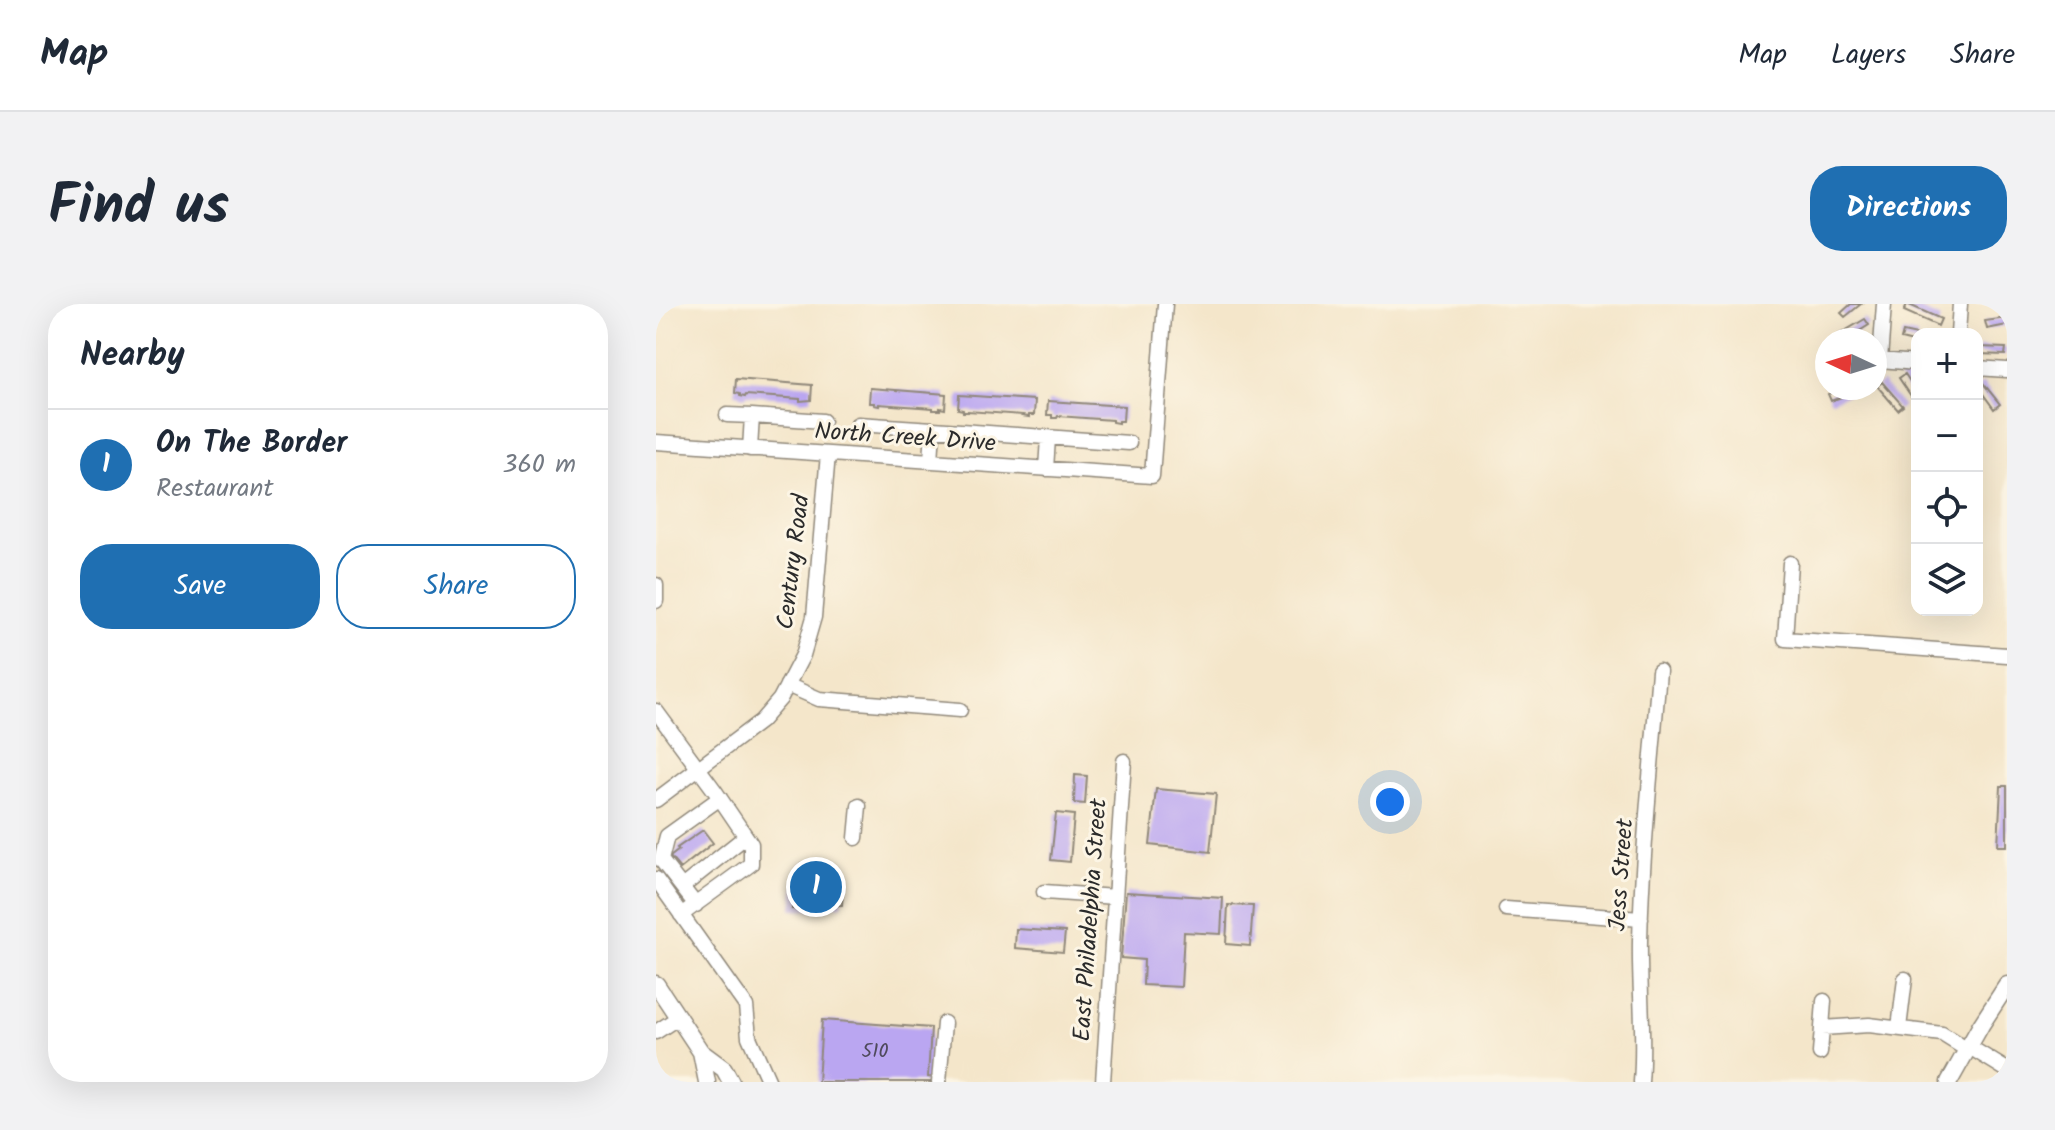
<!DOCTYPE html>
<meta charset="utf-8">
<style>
body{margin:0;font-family:Kalam,sans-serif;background:#f2f2f3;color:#1f2937}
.controls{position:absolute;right:24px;top:24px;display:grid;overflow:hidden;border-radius:16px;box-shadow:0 8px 32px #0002}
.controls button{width:72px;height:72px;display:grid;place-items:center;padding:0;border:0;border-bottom:2px solid #e0e1e3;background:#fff;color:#1f2937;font:40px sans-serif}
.compass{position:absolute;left:1159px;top:24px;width:72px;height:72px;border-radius:50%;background:#fff;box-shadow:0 8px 32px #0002;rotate:274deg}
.you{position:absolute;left:734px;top:498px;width:28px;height:28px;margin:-20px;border:6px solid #fff;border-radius:50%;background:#1a73e8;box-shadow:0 0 0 12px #1a73e833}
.badge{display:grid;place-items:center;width:52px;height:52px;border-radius:50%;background:#1f6fb2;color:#fff;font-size:26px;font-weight:700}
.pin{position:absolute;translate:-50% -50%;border:4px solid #fff;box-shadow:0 2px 8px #0006}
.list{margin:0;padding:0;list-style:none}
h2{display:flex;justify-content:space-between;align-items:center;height:104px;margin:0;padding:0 32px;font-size:34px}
h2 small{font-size:26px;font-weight:400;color:#747a83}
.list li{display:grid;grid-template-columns:52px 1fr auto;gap:24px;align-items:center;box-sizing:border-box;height:112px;padding:0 32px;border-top:2px solid #e0e1e3}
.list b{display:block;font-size:30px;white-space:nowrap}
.list p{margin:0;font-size:26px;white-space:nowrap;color:#747a83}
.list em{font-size:26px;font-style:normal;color:#747a83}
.actions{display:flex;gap:16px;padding:24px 32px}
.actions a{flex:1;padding:18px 0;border:2px solid #1f6fb2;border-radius:32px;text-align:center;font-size:28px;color:#1f6fb2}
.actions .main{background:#1f6fb2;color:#fff}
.icon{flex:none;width:44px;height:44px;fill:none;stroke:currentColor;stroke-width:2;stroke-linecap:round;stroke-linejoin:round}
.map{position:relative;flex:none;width:1351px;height:778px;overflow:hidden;border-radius:32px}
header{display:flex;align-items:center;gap:48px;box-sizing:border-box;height:112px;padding:0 40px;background:#fff;border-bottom:2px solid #e0e1e3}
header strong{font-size:38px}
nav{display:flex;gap:44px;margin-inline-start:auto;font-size:28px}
.intro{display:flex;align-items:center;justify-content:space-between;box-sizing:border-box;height:192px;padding:0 48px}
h1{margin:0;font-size:56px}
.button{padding:20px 36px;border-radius:32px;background:#1f6fb2;color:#fff;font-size:28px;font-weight:700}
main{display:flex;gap:48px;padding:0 48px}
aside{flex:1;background:#fff;border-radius:32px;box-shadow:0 8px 32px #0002}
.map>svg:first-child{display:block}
</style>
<header>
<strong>Map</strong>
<nav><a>Map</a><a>Layers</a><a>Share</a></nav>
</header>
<div class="intro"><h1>Find us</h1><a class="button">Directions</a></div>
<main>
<aside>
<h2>Nearby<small></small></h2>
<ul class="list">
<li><span class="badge">1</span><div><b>On The Border</b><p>Restaurant</p></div><em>360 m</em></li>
</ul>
<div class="actions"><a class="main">Save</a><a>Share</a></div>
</aside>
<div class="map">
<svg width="1351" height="778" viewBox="0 0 1351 778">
<rect width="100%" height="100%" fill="#fcf5e5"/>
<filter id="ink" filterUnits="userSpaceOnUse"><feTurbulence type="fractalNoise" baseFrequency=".0125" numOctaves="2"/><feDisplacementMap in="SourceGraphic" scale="16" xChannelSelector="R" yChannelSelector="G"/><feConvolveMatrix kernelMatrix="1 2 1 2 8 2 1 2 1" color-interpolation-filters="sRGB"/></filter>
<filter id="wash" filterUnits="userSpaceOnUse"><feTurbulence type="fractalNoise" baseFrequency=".006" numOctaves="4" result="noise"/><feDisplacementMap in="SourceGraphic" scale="32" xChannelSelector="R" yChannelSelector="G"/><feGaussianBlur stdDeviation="1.8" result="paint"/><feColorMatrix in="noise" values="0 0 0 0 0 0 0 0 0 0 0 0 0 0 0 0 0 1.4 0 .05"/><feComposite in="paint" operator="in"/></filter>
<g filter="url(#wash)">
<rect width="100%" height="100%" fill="#f4e6ca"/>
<g id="blocks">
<path fill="#baa6f1" d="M1195,0h10l-16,13 -4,-4z
M1251,0l34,15 -3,7 -34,-15z
M1351,14v7l-20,4 -2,-8z
M1209,15l4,6 -24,15h-11l-1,-2z
M1247,28l14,3v8l-16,-4z
M1323,43l27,1 -1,7 -26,-1z
M1249,70l12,18v13l-18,-27z
M80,75l76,6 -1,15 -11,1v-2l-54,-4 -1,2 -5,-1v-2l-5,-1z
M1226,78l21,24 -5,4 -21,-24z
M1327,79l17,21 -6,5 -16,-22z
M214,84l76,6 -1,15 -5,-1v2h-7v-2l-54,-4v2l-5,-1v-2h-5z
M1187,84h22l-34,13 -3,-7z
M303,91l76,5 -1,15h-5v2l-7,-1 1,-1 -55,-4v1h-5v-2l-5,-1z
M392,97l76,5 -1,15h-5v2l-6,-1v-2l-54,-4 -1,2h-5v-3h-5z
M419,471l12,1 -2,28 -11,-1z
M1345,482h6v60h-9z
M500,485l60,5 -6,58 -60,-7z
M400,509l18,2 -4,47 -19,-2z
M47,526l10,13 -33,26 -10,-12 9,-7 -2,-2z
M145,559l26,2v9l12,1 -2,18h6l-1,12 -26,1v4l-24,-1 3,-27 5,-4z
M470,588l97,6 -2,36 -37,-2 -3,55 -38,-2 1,-25 -23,-2z
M572,601l25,1 -3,40 -24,-2z
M360,625l49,3 -2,20 -48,-4z
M166,716l109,8 -3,49 8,1v4h-118z"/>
</g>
</g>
<g filter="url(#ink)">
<use href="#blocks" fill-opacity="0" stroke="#90887a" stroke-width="2"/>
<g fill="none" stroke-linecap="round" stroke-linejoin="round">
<g stroke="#90887a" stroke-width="17">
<path id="minor" d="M1228,0l-4,56 37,3
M1302,30l2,-30
M1321,64l30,2
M71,111l25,1 -2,33
M96,112l71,5
M202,120l75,5 -2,32
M277,125l196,14
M0,138l496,34 13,-172
M390,165l2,-31
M1134,259l-5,76 222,16
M0,281v16
M131,381l32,14 141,11
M0,407l59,80 36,53v20l-70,51
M0,496l105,-79 19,-22 23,-44 11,-38 14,-163
M200,534l3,-32
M0,575l90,127 3,31 20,45
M26,583l63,-50
M388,588l71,5
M40,601l-35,-45 6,-24 53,-38
M850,605l135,10
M1168,697l-2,27 47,-3 73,9 24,15
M1243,724l6,-49
M0,728l23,-15
M1312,742l39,24
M1164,749l2,-25
M283,778l5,-59
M447,778l21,-321
M985,778c4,-49 -2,-93 -1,-141 2,-90 12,-180 19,-270"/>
</g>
<g stroke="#90887a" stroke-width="19">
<path id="major" d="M0,680l45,68 6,30
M45,748l23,17 7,13
M1293,778l32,-57 26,-40"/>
</g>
<use href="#minor" stroke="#fff" stroke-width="14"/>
<use href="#major" stroke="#fff" stroke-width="16"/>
</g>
</g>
<g text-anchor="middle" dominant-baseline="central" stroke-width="6" stroke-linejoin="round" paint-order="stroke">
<g font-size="20" fill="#4f4a5c">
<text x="219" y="748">510</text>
</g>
<g font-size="24" fill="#2b2b2b" stroke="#fcf5e5">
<text transform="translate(249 134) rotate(4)">North Creek Drive</text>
<text transform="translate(138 258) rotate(-83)">Century Road</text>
<text transform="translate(966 571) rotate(-86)">Jess Street</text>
<text transform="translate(435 616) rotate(-86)">East Philadelphia Street</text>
</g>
</g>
</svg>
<div class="controls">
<button>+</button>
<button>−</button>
<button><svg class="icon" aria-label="locate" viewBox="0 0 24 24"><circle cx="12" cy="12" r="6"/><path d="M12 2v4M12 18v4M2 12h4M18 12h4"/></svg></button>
<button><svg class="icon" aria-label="layers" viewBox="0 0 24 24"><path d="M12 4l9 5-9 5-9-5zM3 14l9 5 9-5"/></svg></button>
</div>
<svg class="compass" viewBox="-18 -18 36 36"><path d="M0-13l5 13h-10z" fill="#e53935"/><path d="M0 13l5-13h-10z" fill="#747a83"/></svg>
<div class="you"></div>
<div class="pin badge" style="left:160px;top:583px">1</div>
</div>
</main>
